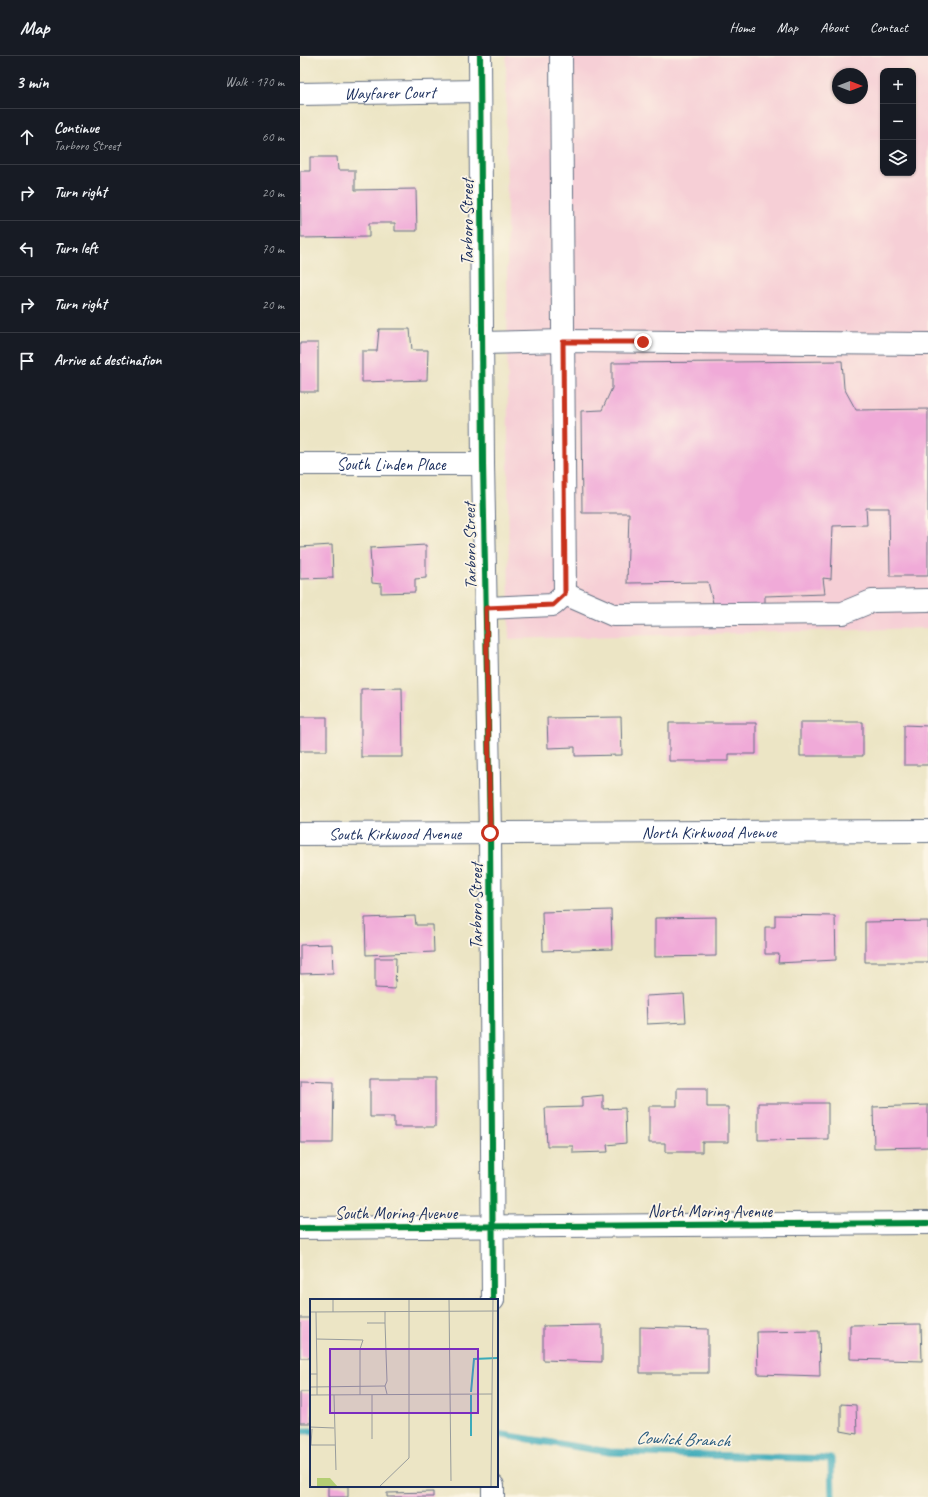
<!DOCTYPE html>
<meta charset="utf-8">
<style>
body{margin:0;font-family:Caveat,sans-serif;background:#242831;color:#f1f3f6}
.controls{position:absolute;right:12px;top:12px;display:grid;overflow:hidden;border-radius:8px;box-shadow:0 1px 3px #0004}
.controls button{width:36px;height:36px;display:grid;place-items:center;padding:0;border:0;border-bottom:1px solid #363941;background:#171b24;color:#f1f3f6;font:20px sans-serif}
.compass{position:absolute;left:532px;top:12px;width:36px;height:36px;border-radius:50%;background:#171b24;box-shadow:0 1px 3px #0004;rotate:90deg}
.stop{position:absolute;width:12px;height:12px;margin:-9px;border:3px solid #c8321e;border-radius:50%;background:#fff}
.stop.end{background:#c8321e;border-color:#fff;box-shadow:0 1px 4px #0008}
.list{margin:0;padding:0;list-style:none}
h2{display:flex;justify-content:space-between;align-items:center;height:52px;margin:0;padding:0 16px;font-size:17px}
h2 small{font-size:13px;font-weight:400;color:#9ea1a6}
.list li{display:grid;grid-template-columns:26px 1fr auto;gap:12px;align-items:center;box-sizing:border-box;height:56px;padding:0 16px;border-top:1px solid #363941}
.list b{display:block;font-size:15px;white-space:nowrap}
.list p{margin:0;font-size:13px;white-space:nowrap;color:#9ea1a6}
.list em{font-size:13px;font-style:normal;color:#9ea1a6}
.icon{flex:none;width:22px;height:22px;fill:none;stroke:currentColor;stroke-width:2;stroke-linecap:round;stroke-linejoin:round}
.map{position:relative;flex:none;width:628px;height:1441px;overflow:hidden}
header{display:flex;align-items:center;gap:24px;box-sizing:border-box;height:56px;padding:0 20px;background:#171b24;border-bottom:1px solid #363941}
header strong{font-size:19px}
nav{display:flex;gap:22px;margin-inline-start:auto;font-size:14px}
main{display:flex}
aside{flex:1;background:#171b24}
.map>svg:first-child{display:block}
</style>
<header>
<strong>Map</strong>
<nav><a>Home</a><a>Map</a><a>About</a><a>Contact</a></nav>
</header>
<main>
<aside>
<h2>3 min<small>Walk · 170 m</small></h2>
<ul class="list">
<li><svg class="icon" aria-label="ahead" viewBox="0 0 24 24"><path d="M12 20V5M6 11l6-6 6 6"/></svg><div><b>Continue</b><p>Tarboro Street</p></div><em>60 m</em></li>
<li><svg class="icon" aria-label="right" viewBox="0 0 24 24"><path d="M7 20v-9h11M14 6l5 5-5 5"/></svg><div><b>Turn right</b></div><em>20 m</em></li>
<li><svg class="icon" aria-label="left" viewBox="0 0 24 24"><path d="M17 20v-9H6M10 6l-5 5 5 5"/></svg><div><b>Turn left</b></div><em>70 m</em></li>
<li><svg class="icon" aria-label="right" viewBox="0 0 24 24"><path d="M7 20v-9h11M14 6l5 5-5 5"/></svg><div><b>Turn right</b></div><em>20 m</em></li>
<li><svg class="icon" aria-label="arrive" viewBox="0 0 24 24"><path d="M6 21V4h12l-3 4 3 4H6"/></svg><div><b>Arrive at destination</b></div></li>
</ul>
</aside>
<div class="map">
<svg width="628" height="1441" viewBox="0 0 628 1441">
<rect width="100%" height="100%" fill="#fcf5e5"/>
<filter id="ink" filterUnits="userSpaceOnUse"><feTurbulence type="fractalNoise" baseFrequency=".025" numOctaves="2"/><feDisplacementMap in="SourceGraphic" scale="8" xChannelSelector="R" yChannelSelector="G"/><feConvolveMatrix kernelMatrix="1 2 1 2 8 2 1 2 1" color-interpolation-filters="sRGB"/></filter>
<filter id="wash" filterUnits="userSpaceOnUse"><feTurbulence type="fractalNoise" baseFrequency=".012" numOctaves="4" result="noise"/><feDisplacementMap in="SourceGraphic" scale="16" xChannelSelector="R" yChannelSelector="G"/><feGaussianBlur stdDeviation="0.9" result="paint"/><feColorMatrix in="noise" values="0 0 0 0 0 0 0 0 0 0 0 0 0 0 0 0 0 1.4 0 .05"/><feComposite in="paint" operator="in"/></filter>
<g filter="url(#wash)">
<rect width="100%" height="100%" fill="#ece5c5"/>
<path fill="#f6cfd6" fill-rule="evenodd" d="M206,0h422v572l-419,11zM583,15h30v102h-30zM538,18h24v24h-24z"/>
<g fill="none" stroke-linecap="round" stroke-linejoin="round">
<path stroke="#3cabba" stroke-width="7" d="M0,1375h11
M197,1378l112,18 222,7 1,38"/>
</g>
<g id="blocks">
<path fill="#f0aad8" d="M10,101h27l1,13h17v20l61,-1 1,42h-22v-8h-26v14l-68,1 -1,-67h10z
M79,273h31l2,21h16l-1,30 -65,2v-31h15z
M0,287h18v49h-18z
M542,305l2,27 12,22 72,-1v167h-38l-1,-68h-23l1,17 -34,1 -2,53 -8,-1 2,16 -60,2v10l-51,1 -6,-25 -81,1 2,-70h-47l-1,-102 21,-1 10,-22v-25z
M32,489l1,33 -33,1v-32z
M126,489v33l-11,1v13l-34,1v-9l-9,-1 -2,-35z
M102,632l1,69h-42v-68z
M0,661h27v34h-27z
M321,661l1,38 -47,1v-9l-27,1 -1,-30z
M500,666h63v34h-63z
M369,667h87v31h-27v7h-60z
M604,669l24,1v39h-24z
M311,854l1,39 -69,2 -1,-39z
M475,859l60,1 1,44 -58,3 1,-9h-14v-27h10z
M115,860l1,9h17l1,27 -68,3 -1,-37z
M416,861v39l-61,1v-39z
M628,865v41h-63v-40z
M32,888l1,29 -33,1v-29z
M75,902h21l-1,31 -20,-1z
M384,938l2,28 -39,2 -1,-28z
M70,1023h65v48h-41v-10h-24z
M0,1024l34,1 -1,62h-33z
M377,1032h30v19h21v35h-26v10h-37v-9h-16v-37h28z
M303,1039v14l22,-1 1,35 -19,2 1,7 -35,1v-7h-26l-2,-38 37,-1v-10z
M458,1047h70v36l-70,1z
M628,1049v42l-54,1 -1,-41z
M0,1262h11v40h-11z
M621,1268l1,37 -72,-2v-34z
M302,1269v37l-59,-2v-34z
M340,1271l68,2v44h-68z
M519,1275l1,45 -62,-2 -1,-42z
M0,1336h11v31h-11z
M541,1348l15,1 1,29 -16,-3z
M28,1430h20v11h-20z
M133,1436v5h-46v-4z"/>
</g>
</g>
<g filter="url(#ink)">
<use href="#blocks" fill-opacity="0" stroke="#646f82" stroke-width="1"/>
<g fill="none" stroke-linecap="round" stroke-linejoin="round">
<g stroke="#646f82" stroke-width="24">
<g id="minor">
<path d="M180,0l3,408 7,369 3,467"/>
<path id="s1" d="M0,38l180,-3"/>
<path d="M182,287l81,-2 365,3"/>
<path id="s2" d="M0,408h183"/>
<path d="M265,538l48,21 230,-2 29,-12 56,-1"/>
<path d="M186,552l67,-3 12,-11 -4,-538"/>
<path id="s3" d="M0,778l628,-3"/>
<path d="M0,1172l628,-5"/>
<path d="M193,1430v11"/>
</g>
</g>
<use href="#minor" stroke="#fff" stroke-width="22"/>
<g stroke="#fcf5e5" stroke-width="8">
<path id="cycleway" d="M180,0l3,408 7,369 3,467
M0,1172l628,-5"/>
</g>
<use href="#cycleway" stroke="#00873e" stroke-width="6"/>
</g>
</g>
<g fill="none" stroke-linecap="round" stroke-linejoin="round" filter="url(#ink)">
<path stroke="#c8321e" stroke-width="5" d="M190,777l-4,-225 67,-3 12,-11 -2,-252h80"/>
</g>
<g text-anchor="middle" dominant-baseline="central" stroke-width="3.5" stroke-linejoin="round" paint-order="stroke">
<g font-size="17" fill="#1b2f5e" stroke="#fcf5e5">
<text stroke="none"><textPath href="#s1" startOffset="90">Wayfarer Court</textPath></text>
<text transform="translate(167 166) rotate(-90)">Tarboro Street</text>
<text stroke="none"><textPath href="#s2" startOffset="91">South Linden Place</textPath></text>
<text transform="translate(170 490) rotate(-91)">Tarboro Street</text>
<text stroke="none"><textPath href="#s3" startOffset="409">North Kirkwood Avenue</textPath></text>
<text stroke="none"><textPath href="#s3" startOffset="95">South Kirkwood Avenue</textPath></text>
<text transform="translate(176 850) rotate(-90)">Tarboro Street</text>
<text x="410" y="1155">North Moring Avenue</text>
<text x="96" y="1157">South Moring Avenue</text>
</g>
<g font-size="18" font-style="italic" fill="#275a7e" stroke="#fcf5e5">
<text transform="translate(383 1383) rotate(2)">Cowlick Branch</text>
</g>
</g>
<g transform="translate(10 1243)">
<rect width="188" height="188" fill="#ece5c5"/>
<path d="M7,179h13l8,9h-21z" fill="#b4ce73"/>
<path fill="none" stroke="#3cabba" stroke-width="2" d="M161,93l3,-33 24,-1M161,137v-41"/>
<path fill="none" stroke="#989c9c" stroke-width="1" d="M23,0v13M139,0l2,182M0,13l188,-1M57,24h18v-12M75,24l2,58 -2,5M6,40l47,1 -3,9v46M0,75h7l-1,-62M7,75v21M0,88l75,-1 2,8M0,96l182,-1M24,96l2,75M0,128l24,1M62,140v-44M0,146h25M1,146l1,-16M69,188l30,-29v-159M181,188l2,-188"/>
<path fill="#7b2cbf" fill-opacity="0.15" stroke="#7b2cbf" stroke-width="2" d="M20,50h148v64h-148z"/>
<rect width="188" height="188" fill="none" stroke="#1b2f5e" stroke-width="2"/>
</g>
</svg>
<div class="controls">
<button>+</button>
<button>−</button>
<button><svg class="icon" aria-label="layers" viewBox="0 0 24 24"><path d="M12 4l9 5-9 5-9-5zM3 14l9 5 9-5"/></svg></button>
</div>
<svg class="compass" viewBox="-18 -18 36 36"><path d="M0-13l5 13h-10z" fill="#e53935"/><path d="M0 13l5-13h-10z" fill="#9ea1a6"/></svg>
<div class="stop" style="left:190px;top:777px"></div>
<div class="stop end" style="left:343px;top:286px"></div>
</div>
</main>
